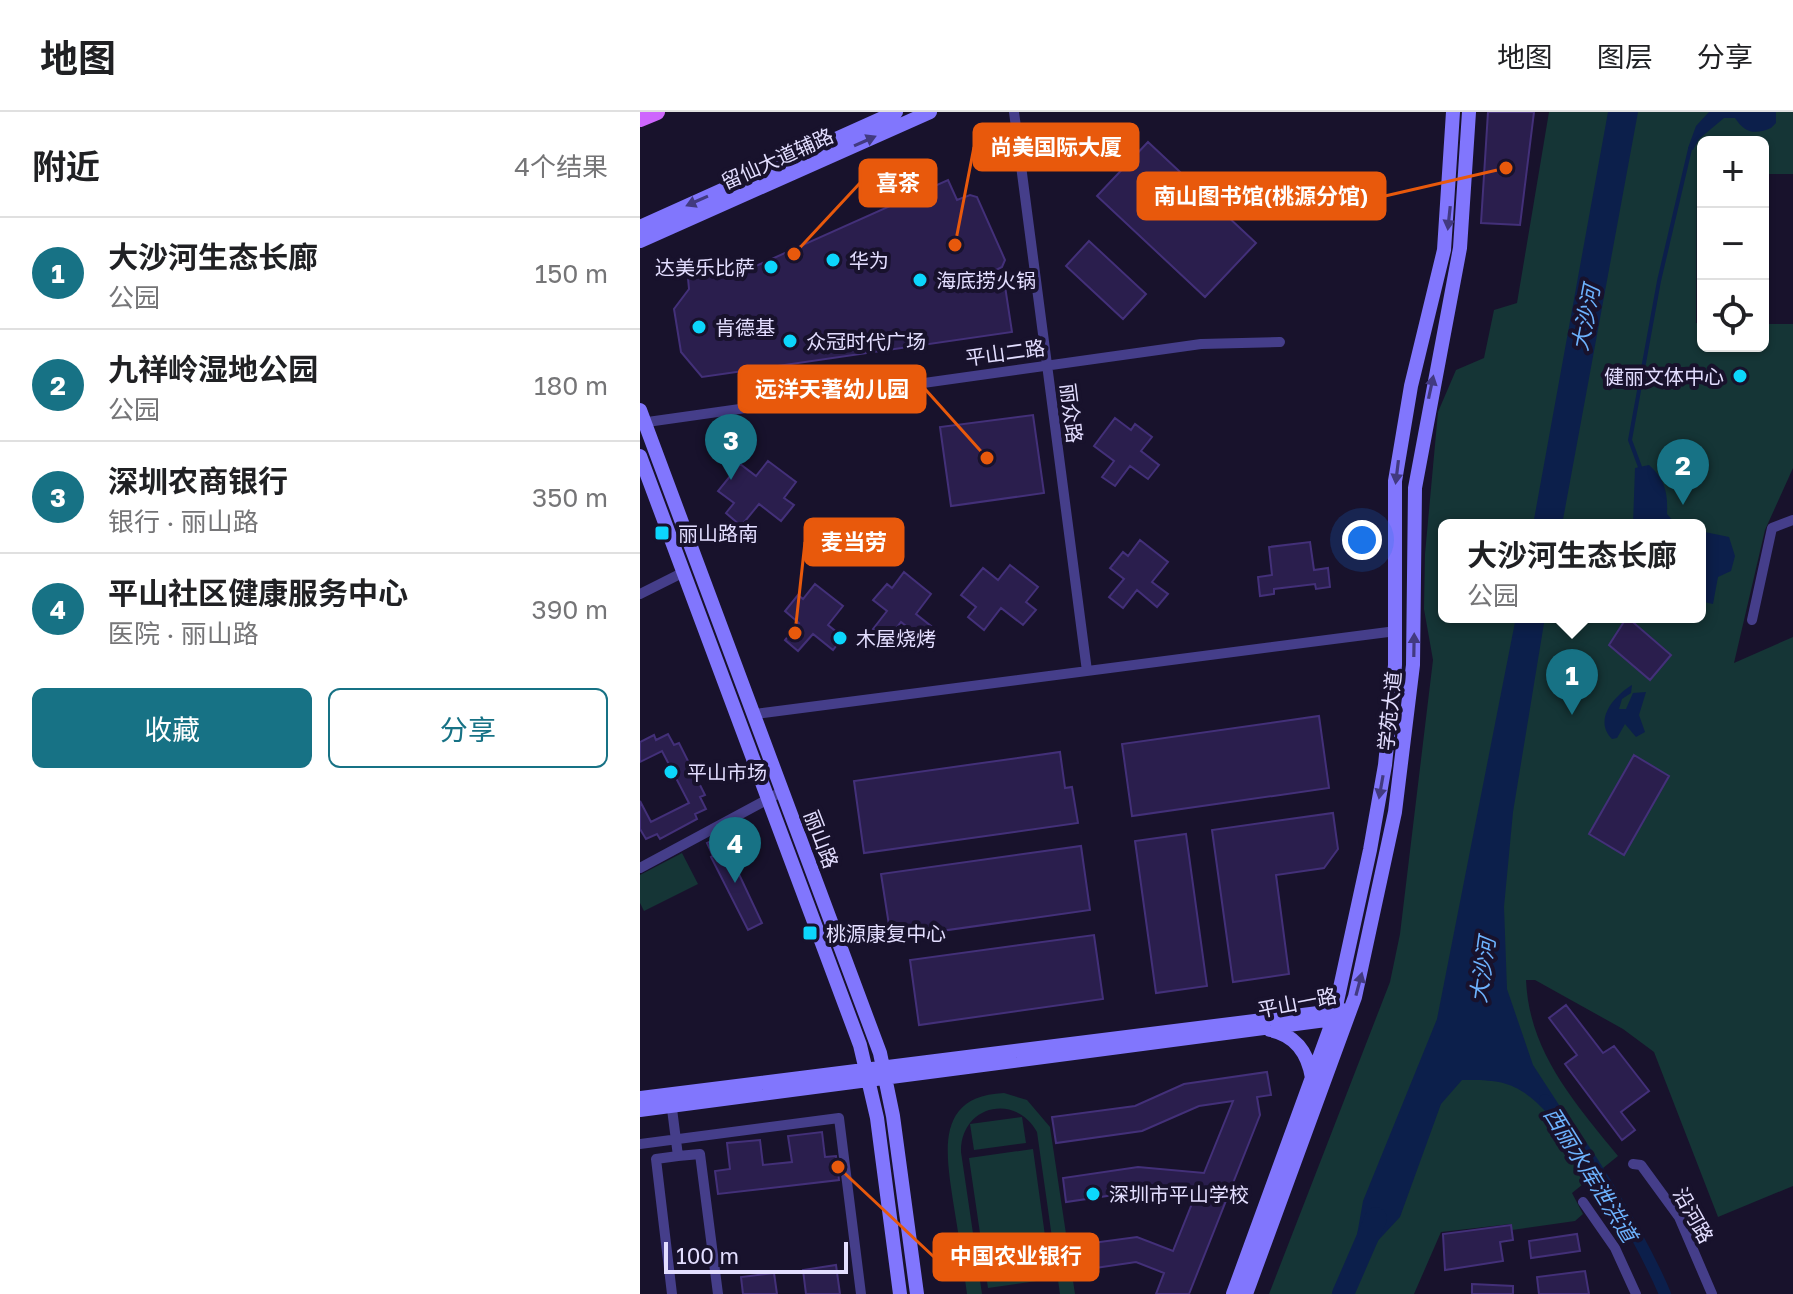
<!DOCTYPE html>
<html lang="zh">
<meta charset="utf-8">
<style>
body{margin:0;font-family:"Golos Text","Noto Sans SC",sans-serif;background:#f6f6f6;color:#202124}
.controls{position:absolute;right:24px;top:24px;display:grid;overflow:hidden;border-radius:12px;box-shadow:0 2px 6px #0004}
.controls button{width:72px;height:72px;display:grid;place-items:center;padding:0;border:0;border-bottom:2px solid #e0e0e0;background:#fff;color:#202124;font:40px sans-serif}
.scale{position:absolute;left:24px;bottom:20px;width:184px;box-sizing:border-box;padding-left:8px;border:4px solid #e3deff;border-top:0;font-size:22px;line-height:28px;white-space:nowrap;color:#e3deff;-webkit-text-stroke:6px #18122c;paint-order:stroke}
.you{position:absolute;left:722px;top:428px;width:28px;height:28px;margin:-20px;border:6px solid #fff;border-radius:50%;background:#1a73e8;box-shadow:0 0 0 12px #1a73e833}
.badge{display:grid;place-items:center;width:52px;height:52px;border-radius:50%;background:#177285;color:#fff;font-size:26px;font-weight:700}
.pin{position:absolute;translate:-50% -66px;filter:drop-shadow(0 2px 4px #0008)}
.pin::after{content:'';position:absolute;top:42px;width:28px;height:24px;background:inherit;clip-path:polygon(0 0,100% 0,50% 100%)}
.popup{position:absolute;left:798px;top:407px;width:268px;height:104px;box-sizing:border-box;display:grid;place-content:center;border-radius:12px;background:#fff;filter:drop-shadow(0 2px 6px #0005);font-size:26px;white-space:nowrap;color:#757577}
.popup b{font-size:30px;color:#202124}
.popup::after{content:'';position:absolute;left:50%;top:100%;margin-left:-16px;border:16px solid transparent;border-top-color:#fff}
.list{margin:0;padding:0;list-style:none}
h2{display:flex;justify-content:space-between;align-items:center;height:104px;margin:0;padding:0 32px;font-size:34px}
h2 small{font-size:26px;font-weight:400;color:#757577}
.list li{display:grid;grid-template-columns:52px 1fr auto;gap:24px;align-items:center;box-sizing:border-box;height:112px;padding:0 32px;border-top:2px solid #e0e0e0}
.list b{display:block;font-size:30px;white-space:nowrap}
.list p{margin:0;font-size:26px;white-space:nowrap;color:#757577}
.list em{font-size:26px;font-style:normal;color:#757577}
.actions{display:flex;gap:16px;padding:24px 32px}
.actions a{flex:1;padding:18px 0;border:2px solid #177285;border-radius:12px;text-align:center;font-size:28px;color:#177285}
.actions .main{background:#177285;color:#fff}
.icon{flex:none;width:44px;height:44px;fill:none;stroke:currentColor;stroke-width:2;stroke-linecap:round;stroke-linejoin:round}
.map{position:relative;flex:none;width:1153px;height:1182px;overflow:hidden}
header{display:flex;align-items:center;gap:48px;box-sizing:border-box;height:112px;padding:0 40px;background:#fff;border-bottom:2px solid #e0e0e0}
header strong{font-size:38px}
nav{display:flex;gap:44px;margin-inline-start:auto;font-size:28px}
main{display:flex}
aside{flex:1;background:#fff}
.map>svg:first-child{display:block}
</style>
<header>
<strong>地图</strong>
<nav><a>地图</a><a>图层</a><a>分享</a></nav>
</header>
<main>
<aside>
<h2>附近<small>4个结果</small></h2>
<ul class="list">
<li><span class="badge">1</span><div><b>大沙河生态长廊</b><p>公园</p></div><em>150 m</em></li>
<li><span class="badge">2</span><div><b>九祥岭湿地公园</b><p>公园</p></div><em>180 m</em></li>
<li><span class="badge">3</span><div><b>深圳农商银行</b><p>银行 · 丽山路</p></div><em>350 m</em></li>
<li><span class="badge">4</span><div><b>平山社区健康服务中心</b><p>医院 · 丽山路</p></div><em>390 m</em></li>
</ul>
<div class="actions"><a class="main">收藏</a><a>分享</a></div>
</aside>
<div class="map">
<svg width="1153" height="1182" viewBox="0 0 1153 1182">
<rect width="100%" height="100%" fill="#18122c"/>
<path fill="#153536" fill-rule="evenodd" d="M909,0h244v62h-30v-32h-60v32h-6l-1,149 7,1v22h60v-22h30v144l-28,62 -31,133 59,-26v549l-75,31 -64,-165 -31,-23 -88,-49h-9c3,72 49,123 92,176l-46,37 11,21 -8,7 -63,9 -1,-6 -70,8 -27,62h-145l121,-312 10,-48 33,-274 -9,-51 1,-55 13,-142 18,-42 28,-12 10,-48 23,-7zM804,413h256v92h-256z
M42,741l16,31 -54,27 -4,-8v-28z
M364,981l23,7 23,27 25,167h-15l-23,-162c-22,-40 -77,-26 -76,20l21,142h-15c-4,-29 -8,-58 -13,-87 -7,-49 -22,-111 50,-114z
M382,1005l4,26 -52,7 -4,-26z
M393,1037l18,130 -63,9 -19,-130z"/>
<path fill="#0c1f4b" d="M968,0h30l-76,413h-29z
M1069,0h67v11l-5,5c-17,7 -26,5 -36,-10h-11l-25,21 -6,11 -5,-2 8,-22z
M1009,353c16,14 19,28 18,49l7,8 10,3h-51l2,-57z
M1060,419l29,6 6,19 -4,15 -13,6 -5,27 -13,-3z
M876,505h29l-32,195 -9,95 3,82 26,76 28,43 -11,8c-30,-32 -44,-37 -88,-36l-21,24 -41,113 -27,29 -14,-4 -2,-7 6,-34 74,-182z
M992,573l-1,8 -9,6 -3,10h7l7,-16 13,-1 -7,23 6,17 -9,5 -11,-13 -8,14 -5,1c-19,-19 2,-43 20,-54z"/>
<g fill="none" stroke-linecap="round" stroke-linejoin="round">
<path stroke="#0c1f4b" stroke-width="4" d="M1000,355l-10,-27 29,-159 31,-132"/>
<path stroke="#0c1f4b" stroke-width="12" d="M905,988c40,42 97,140 120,194"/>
<path stroke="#0c1f4b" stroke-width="22" d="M703,1182l33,-76"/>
</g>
<path fill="#2a1e4d" stroke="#433079" stroke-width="2" d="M848,0h46l-14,113 -39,-2z
M508,30l108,101 -51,54 -108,-101z
M308,68l9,20 13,-5 7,2 28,63 -3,7 -12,6 6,14 9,-1 7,46 -310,45 -21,-25 -7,-43 15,-20 -1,-11 59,-8z
M449,129l57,53 -23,25 -57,-53z
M393,303l11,78 -93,13 -11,-79z
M475,306l16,12 4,-6 17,13 -11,14 18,14 -11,14 -18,-13 -15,20 -13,-9 12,-16 -20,-15z
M128,349l28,21 -12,16 10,7 -13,16 -22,-17 -18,22 -15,-13 8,-10 -16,-12 22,-27 16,12z
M500,428l28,22 -16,20 16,12 -11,13 -20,-17 -14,18 -14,-11 15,-18 -14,-11 13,-16 5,4z
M670,430l4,28 14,-2 2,19 -14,2 -1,-5 -41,5v5l-14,2 -2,-19 14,-2 -3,-28z
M370,453l28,22 -12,15 10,8 -13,15 -22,-17 -17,22 -16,-13 8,-10 -15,-12 22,-27 15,12z
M264,460l27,22 -15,20 15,12 -10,12 -20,-16 -14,18 -14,-11 14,-18 -14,-11 14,-16 5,4z
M175,472l28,22 -15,19 15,12 -10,13 -20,-16 -15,17 -13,-11 14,-17 -14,-12 13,-16 5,4z
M987,505l44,38 -21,25 -41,-35z
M679,604l10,72 -197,28 -10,-72z
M28,622l6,11 5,-2 26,52 -5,2 6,12 -11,5 2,5 -37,20 -3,-5 -11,5 -6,-10v-28l11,21 38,-19 -27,-52 -22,11v-20l14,-7 2,5z
M420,640l5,36 7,-1 6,36 -214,30 -10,-72z
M994,643l35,21 -45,79 -35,-21z
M693,701l5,36 -14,19 -48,7 13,99 -56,8 -21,-152z
M546,722l21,152 -51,7 -21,-152z
M81,724l41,87 -14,7 -37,-73 2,-1 -6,-13z
M441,734l9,64 -199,28 -10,-64z
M454,823l9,64 -184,26 -9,-65z
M926,893l37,48 11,-7 35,45 -28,21 14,18 -13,10 -57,-76 12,-9 -28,-37z
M627,960l4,23 -14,2 3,18 -71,179h-33l8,-21 -28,-11 -61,9 -3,-21h6l-1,-5 60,-8 36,14 22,-55 -54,-5 -75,11 -3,-24 75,-11 66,6 29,-72 -34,5 -57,25 -86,12 -4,-26 83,-11 49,-22z
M182,1020l3,25 11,-1 3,24 -121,14 -3,-23 15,-2 -3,-26 33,-3 3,25 29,-3 -4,-26z
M871,1113l2,15 -13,2 3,19 -58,9 -2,-36z
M937,1122l3,17 -49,7 -2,-17z
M196,1153l4,29h-34l-3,-24z
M945,1159l4,23h-50l-2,-17z
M134,1161l3,21h-34l-2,-17z
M832,1172l41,2v8h-41z"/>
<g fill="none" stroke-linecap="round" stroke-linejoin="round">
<path stroke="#453e8a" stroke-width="10" d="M374,0l73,559
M0,311l561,-79 79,-2
M0,482l44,-22
M1112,508l20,-92 21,-8
M115,602l641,-83
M0,756l143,-77
M31,989l7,55 22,-2 18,140
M0,1032l199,-26 22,176
M993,1052l8,1 38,52 33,77
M943,1090l32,46 21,46
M32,1182l-16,-135 22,-3"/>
<path stroke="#8176fd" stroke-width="14" d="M0,115l256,-115
M0,129l290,-129
M0,298l240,643 13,63 24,178
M0,344l220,589 17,73 23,176
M630,918c26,5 38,23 42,48
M0,986l702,-88
M0,998l701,-92
M593,1182l100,-274 37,-170 15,-85 10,-100v-184l16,-95 33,-136 9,-138
M606,1182l109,-297 40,-185 18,-147 2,-177 45,-240 9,-136"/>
<path stroke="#ce66fd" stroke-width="16" d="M0,7l17,-7"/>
</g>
<defs><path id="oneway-solid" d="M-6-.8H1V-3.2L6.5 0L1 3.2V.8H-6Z" transform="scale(2)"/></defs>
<g fill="#423a80">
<use href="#oneway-solid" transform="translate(225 29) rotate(-24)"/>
<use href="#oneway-solid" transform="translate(57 89) rotate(156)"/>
<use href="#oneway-solid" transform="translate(809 106) rotate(96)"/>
<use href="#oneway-solid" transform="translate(791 275) rotate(-78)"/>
<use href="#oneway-solid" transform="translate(757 360) rotate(97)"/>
<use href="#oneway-solid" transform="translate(774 533) rotate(-89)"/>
<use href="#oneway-solid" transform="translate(741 675) rotate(100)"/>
<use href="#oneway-solid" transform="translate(719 872) rotate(-75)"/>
</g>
<g fill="#0cd6fc" stroke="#18122c" stroke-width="3">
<circle cx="193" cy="148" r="8"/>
<circle cx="131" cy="155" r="8"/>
<circle cx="280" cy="168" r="8"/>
<circle cx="59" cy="215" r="8"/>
<circle cx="150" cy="229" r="8"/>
<circle cx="1100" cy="264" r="8"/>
<rect x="14" y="413" width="16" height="16" rx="4"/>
<circle cx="200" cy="526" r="8"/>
<circle cx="31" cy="660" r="8"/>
<rect x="162" y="813" width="16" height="16" rx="4"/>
<circle cx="453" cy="1082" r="8"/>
</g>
<g text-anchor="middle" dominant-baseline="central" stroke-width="8" stroke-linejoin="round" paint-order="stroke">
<g font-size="20" fill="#e3deff" stroke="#18122c">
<text transform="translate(137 46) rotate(-24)">留仙大道辅路</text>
<text transform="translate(365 240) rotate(-8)">平山二路</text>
<text transform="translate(432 301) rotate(83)">丽众路</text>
<text transform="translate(749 599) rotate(-84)">学苑大道</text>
<text transform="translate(182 727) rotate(69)">丽山路</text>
<text transform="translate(657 890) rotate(-11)">平山一路</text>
<text transform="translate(1054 1103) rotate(61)">沿河路</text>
</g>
<g font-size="20" fill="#e3deff" stroke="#18122c" text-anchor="start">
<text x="209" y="148">华为</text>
<text x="115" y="155" text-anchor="end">达美乐比萨</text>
<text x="296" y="168">海底捞火锅</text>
<text x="75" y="215">肯德基</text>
<text x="166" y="229">众冠时代广场</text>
<text x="1084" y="264" text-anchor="end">健丽文体中心</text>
<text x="38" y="421">丽山路南</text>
<text x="216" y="526">木屋烧烤</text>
<text x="47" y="660">平山市场</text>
<text x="186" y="821">桃源康复中心</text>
<text x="469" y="1082">深圳市平山学校</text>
</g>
<g font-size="22" font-style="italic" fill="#6db2fd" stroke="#18122c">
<text transform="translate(945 206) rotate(-79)">大沙河</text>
<text transform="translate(842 858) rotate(-82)">大沙河</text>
<text transform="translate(951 1062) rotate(58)">西丽水库泄洪道</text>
</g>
</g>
<path fill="none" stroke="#e8590c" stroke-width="3" d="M315 133L334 35M154 142L220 71M866 56L745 84M347 346L285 277M155 521L165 430M198 1055L294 1145"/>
<g fill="#e8590c" stroke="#18122c" stroke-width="3">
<circle cx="315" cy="133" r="8"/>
<circle cx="154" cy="142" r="8"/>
<circle cx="866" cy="56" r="8"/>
<circle cx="347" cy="346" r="8"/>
<circle cx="155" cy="521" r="8"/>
<circle cx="198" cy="1055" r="8"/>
</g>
<g fill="#e8590c" stroke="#e8590c" stroke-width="3">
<rect x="334" y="12" width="164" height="46" rx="8"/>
<rect x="220" y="48" width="76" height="46" rx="8"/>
<rect x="498" y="61" width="247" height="46" rx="8"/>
<rect x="99" y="254" width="186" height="46" rx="8"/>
<rect x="165" y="407" width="98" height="46" rx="8"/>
<rect x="294" y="1122" width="164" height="46" rx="8"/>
</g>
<g font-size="22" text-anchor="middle" font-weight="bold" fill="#fff">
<text x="416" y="43">尚美国际大厦</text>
<text x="258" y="79">喜茶</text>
<text x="621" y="92">南山图书馆(桃源分馆)</text>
<text x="192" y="285">远洋天著幼儿园</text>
<text x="214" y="438">麦当劳</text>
<text x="376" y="1152">中国农业银行</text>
</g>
</svg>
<div class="controls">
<button>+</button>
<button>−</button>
<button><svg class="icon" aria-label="locate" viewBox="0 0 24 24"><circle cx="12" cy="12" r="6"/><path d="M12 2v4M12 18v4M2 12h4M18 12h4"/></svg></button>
</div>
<div class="scale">100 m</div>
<div class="you"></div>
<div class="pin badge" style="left:932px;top:603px">1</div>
<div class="popup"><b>大沙河生态长廊</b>公园</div>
<div class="pin badge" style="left:1043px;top:393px">2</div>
<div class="pin badge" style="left:91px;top:368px">3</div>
<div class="pin badge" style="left:95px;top:771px">4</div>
</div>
</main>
